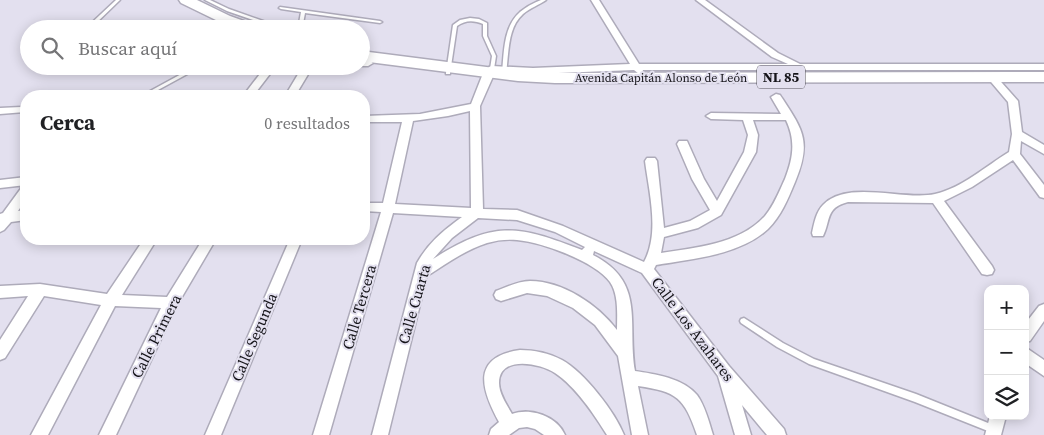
<!DOCTYPE html>
<html lang="es">
<meta charset="utf-8">
<style>
body{margin:0;font-family:"Source Serif 4",serif;background:#f2f2f2;color:#202124}
.controls{position:absolute;right:15px;bottom:15px;display:grid;overflow:hidden;border-radius:10px;box-shadow:0 2px 12px #0003}
.controls button{width:45px;height:45px;display:grid;place-items:center;padding:0;border:0;border-bottom:1px solid #e0e0e0;background:#fff;color:#202124;font:25px sans-serif}
.list{margin:0;padding:0;list-style:none}
h2{display:flex;justify-content:space-between;align-items:center;height:65px;margin:0;padding:0 20px;font-size:21px}
h2 small{font-size:16px;font-weight:400;color:#757577}
.icon{flex:none;width:28px;height:28px;fill:none;stroke:currentColor;stroke-width:2;stroke-linecap:round;stroke-linejoin:round}
.map{position:relative;flex:none;width:1044px;height:435px;overflow:hidden}
.search{position:absolute;background:#fff;box-shadow:0 2px 12px #0003;left:20px;top:20px;width:350px;height:55px;display:flex;align-items:center;gap:12px;box-sizing:border-box;padding:0 18px;border-radius:28px;color:#757577;font-size:19px}
.panel{position:absolute;background:#fff;box-shadow:0 2px 12px #0003;left:20px;top:90px;width:350px;height:155px;border-radius:20px}
.map>svg:first-child{display:block}
</style>
<div class="map">
<svg width="1044" height="435" viewBox="0 0 1044 435">
<rect width="100%" height="100%" fill="#e3e0ef"/>
<g fill="none" stroke-linecap="round" stroke-linejoin="round">
<g stroke="#aeabba" stroke-width="3">
<path id="lane" d="M116,0h4l-30,29h-5z
M205,0h5l19,9 57,20h-7l-52,-18z
M541,0h5c-7,5 -16,8 -23,14 -16,14 -14,40 -17,59v1h-4v-1c2,-20 1,-46 18,-61 6,-5 13,-9 21,-12z
M280,7l100,14 2,1 -2,1 -75,-10 -3,16h-4l3,-17 -20,-3 -2,-1z
M470,18l9,1 8,4v13l9,20 -2,13 -2,1 -2,-1 2,-13 -9,-20v-12c-9,-4 -18,-4 -26,2l-7,47v1h-4v-1l7,-48 7,-5z
M196,66h6l-55,30h-6z
M744,318l39,25 31,16 102,35 77,31 3,1 1,3 -1,3 -3,1 -78,-31 -106,-38 -32,-17 -36,-24 -1,-2 1,-2z"/>
</g>
<g stroke="#aeabba" stroke-width="3">
<path id="street" d="M591,0h8l40,64h149l-16,-7 -76,-57h9l73,53 22,11h244v6h-401l-1,3 -3,1 -5,-4 -101,4 -38,-2 -15,34 3,103 34,1 46,16 81,36c16,-29 5,-70 1,-101l2,-3h8l2,3 7,67 26,-7 20,-11 -18,-31 -15,-35 2,-3h8l17,38 13,22 27,-49 4,-17 -5,-15 -32,-1 -5,-3 5,-3 70,1 -10,-17 5,-3 4,1c23,35 32,46 15,87 -7,17 -14,34 -27,47 -28,26 -76,30 -112,36l-2,4 75,97 55,63 2,6h-19l-25,-30 9,30h-16l-17,-59 -76,-103 -48,-22 -1,4c53,27 34,67 42,116 20,3 48,7 62,24 8,11 12,27 16,40h-16c-13,-38 -20,-43 -59,-49l10,49h-16l-14,-79 -23,-31 -22,-17 -26,-12 -20,-3 -26,8 -5,-2 -2,-4 2,-4c11,-4 23,-10 34,-10 33,0 68,24 87,49 0,-15 2,-35 -7,-48 -14,-20 -68,-40 -93,-42 -9,-1 -20,0 -30,3 -22,7 -41,21 -60,33l-39,159h-16l45,-172c11,-20 27,-33 45,-46l-69,-4 -64,222h-16l68,-223 -17,-1v-8h19l19,-81h-38v-6l56,-2 51,-10 11,-28 7,-9 3,-1 41,2 97,-4zM470,111l1,97 -76,-4 18,-83 35,-5zM753,120h33c10,21 7,38 -1,59 -6,13 -11,26 -20,37 -25,28 -70,32 -104,37l3,-16 34,-9 23,-13 35,-63 2,-17zM478,218l39,2 38,12 30,15 -3,3c-64,-25 -88,-30 -149,9l19,-21z
M361,60h7l5,3 -5,3h-7z
M266,66h10l-23,30h-10z
M303,66h10l-18,30h-10z
M991,73l3,1 24,27 4,31 22,13v9l-23,-13 -1,13 24,31v13l-4,-1 -27,-37 -41,27 -28,14 48,65 2,4 -2,4 -5,1 -5,-1 -49,-71 -85,-1c-23,6 -17,18 -25,34h-10l-1,-3c2,-9 4,-21 11,-28 24,-26 81,-4 112,-11 27,-6 51,-28 74,-42l3,-18 -4,-32 -22,-26z
M21,107l5,3 -1,2 -25,2v-6z
M26,177v8l-26,3v-8z
M26,186v13l-8,12 8,-1v10l-15,2 -7,8 -4,2v-18l3,-1 19,-26z
M144,239h13l-35,56 45,2 36,-58h13l-40,68 -60,128h-17l62,-127 -46,-2 -67,129h-17l70,-130 -57,-9 -39,62 -5,2v-20l28,-44 -28,2v-12l40,-2 67,10z
M290,239h12l-81,196h-16z
M1044,304v17l-14,20 -5,1v-18l14,-18z
M1025,347l19,13v16l-19,-13z
M520,350c14,0 29,3 42,10 22,12 53,52 62,75h-17c-13,-21 -31,-48 -52,-62 -15,-10 -56,-18 -56,10 0,11 8,22 13,31 18,-7 45,2 53,21h-21l-9,-6 -8,-2 -8,1 -10,7h-20l2,-6 8,-7c-18,-33 -28,-65 21,-72z
M990,416h16l-5,19h-16z"/>
</g>
<g stroke="#aeabba" stroke-width="3">
<path id="primary" d="M179,0h18l33,16 28,10 2,3h-22l-18,-7 -39,-19z
M361,51l157,20 37,2 489,-1v10l-489,1 -37,-2 -157,-20z"/>
</g>
<use href="#lane" fill="#fff" fill-rule="evenodd"/>
<use href="#street" fill="#fff" fill-rule="evenodd"/>
<use href="#primary" fill="#fff" fill-rule="evenodd"/>
</g>
<g text-anchor="middle" dominant-baseline="central" stroke-width="4" stroke-linejoin="round" paint-order="stroke">
<g font-size="12" fill="#151419" stroke="#e3e0ef">
<text x="661" y="78">Avenida Capitán Alonso de León</text>
</g>
<rect fill="#e3e0ef" stroke="#535159" stroke-width="1" x="757" y="65.5" width="48" height="23" rx="4"/>
<g font-size="14" font-weight="bold" fill="#151419">
<text x="781" y="77">NL 85</text>
</g>
<g font-size="15" fill="#151419" stroke="#e3e0ef">
<text transform="translate(414 304) rotate(-74)">Calle Cuarta</text>
<text transform="translate(359 307) rotate(-74)">Calle Tercera</text>
<text transform="translate(693 329) rotate(53)">Calle Los Azahares</text>
<text transform="translate(156 336) rotate(-63)">Calle Primera</text>
<text transform="translate(254 337) rotate(-67)">Calle Segunda</text>
</g>
</g>
</svg>
<div class="controls">
<button>+</button>
<button>−</button>
<button><svg class="icon" aria-label="layers" viewBox="0 0 24 24"><path d="M12 4l9 5-9 5-9-5zM3 14l9 5 9-5"/></svg></button>
</div>
<div class="search"><svg class="icon" aria-label="search" viewBox="0 0 24 24"><circle cx="10" cy="10" r="6"/><path d="M15 15l6 6"/></svg>Buscar aquí</div>
<section class="panel">
<h2>Cerca<small>0 resultados</small></h2>
<ul class="list">
</ul>
</section>
</div>
